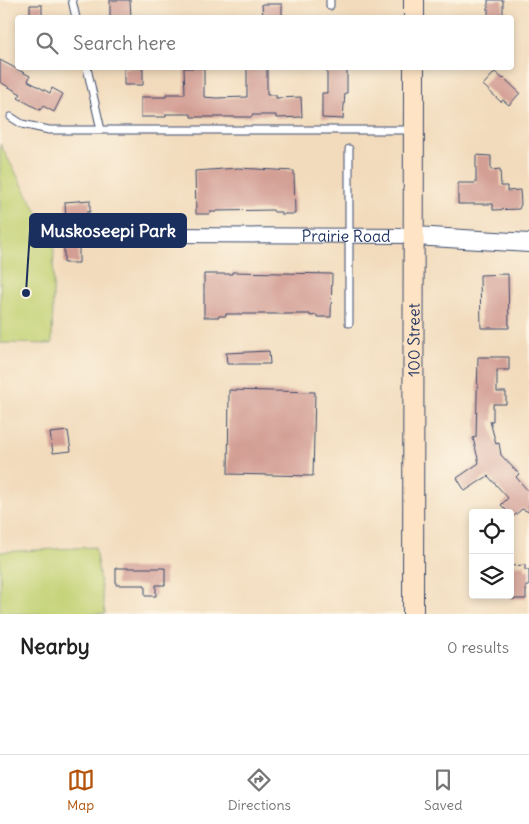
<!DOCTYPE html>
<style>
body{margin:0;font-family:Delius,sans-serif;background:#f6f6f6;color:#222}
.controls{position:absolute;right:15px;bottom:15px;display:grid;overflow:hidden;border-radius:5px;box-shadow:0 2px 8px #0003}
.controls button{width:45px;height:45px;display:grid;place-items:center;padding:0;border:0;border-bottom:1px solid #e0e0e0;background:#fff;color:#222;font:25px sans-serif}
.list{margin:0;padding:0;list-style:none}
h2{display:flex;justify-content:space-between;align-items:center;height:65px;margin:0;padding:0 20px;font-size:21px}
h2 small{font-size:16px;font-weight:400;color:#767676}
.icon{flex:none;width:28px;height:28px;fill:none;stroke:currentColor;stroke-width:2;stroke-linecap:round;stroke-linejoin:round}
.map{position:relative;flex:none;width:529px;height:614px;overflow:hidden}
.search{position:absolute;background:#fff;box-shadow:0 2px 8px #0003;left:15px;right:15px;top:15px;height:55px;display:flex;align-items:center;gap:12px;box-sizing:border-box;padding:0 18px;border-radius:5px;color:#767676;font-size:19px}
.sheet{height:140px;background:#fff}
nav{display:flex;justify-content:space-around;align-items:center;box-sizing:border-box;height:70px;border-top:1px solid #e0e0e0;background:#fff;font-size:14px;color:#767676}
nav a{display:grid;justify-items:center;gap:2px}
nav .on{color:#b45309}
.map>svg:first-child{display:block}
</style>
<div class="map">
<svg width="529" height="614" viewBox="0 0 529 614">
<rect width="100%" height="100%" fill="#fcf5e5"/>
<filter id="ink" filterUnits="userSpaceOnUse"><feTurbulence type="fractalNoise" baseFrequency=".02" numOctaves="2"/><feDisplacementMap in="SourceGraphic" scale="10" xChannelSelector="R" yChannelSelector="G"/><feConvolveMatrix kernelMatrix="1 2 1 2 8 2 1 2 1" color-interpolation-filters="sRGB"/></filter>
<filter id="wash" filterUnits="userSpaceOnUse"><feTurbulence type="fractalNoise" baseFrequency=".0096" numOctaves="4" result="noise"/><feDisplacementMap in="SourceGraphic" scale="20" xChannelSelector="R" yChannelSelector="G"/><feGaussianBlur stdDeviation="1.12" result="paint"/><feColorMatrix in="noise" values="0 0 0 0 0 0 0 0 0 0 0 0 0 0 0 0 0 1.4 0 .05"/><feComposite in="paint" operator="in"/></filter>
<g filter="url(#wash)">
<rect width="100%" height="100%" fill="#f2dbbc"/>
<path fill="#c3d275" stroke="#6f806a" d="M0,144l54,99 -2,101 -52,-1z
M95,547l10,67h-105v-62z"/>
<g id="blocks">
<path fill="#d39e94" d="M110,0h20l1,18h-21z
M488,0h15v18h-15z
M262,4h20v13l-19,1z
M30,5h12v13h-12z
M0,60l30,16 -2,5 22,12 2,-5 11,6 -9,18 -11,-6 -3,4 -22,-12 3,-4 -21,-12z
M124,68h19v17h-19z
M184,68h20v29l12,1 31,-1v-29h20v27h9v3l25,-1 1,20 -26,1v-3h-24v2h-61v-3h-25v3h-25v-20h25v-3h19z
M327,68h20v25h-2l-2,26 -21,-1v-25h5z
M495,72l8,7 1,-1 16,15 -11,12 -6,-5 -2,2 -18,-17z
M476,155l15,1v14l9,-1 1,17h6v5l13,-1 1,14 -2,5 -26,1v-6h-35v-21h18z
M238,168l56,3 1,43h-14v-2h-7l-1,-2 -57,1v1h-6v2h-14l-1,-43z
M90,200v12h-3l1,16h-9v35h-15v-22h3l-2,-39z
M232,272l100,2 -1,43h-14v-2l-7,1v-2h-84v2h-7v1h-15v-43h28z
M508,274l1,54h-28l-1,-53z
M269,351l1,13h-43l-1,-11z
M478,357h31v13h-12v22h9v12h-13v17h-3l6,23 3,-1 2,12 18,19 -3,3 13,15v20l-7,-3 -9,8 -12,-12 7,-7 -20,-22 -23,15 -8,-13 22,-15 -6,-25 3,-1z
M229,390l86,2 -2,84 -85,-2z
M68,431l3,20 -18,2 -3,-20z
M525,565v5h4v16h-3v13h-16v-33z
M116,568h49v17h-9v11h-11v-11h-29z"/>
</g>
</g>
<g filter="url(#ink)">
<use href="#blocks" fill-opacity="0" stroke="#3b496c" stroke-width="1"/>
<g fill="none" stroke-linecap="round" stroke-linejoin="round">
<g stroke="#3b496c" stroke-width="9">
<path id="service" d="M72,0l4,18
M330,0v6
M87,68l14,62
M11,117l11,7 27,6h362
M349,149v174"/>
</g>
<g stroke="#3b496c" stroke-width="16">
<g id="minor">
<path id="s1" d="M162,235l253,1"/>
</g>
</g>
<g stroke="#3b496c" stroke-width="20">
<path id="tertiary" d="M415,236l114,7"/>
</g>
<g stroke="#3b496c" stroke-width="22">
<g id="secondary">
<path d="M414,0v18"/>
<path id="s2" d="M413,614l1,-546"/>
</g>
</g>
<use href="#service" stroke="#fff" stroke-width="7"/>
<use href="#minor" stroke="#fff" stroke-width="14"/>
<use href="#tertiary" stroke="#fff" stroke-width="18"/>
<use href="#secondary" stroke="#fee4c5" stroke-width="20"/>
</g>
</g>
<g text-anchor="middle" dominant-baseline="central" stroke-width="5" stroke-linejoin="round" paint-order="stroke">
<g font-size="16" fill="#1b2f5e" stroke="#fcf5e5">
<text stroke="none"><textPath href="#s1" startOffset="184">Prairie Road</textPath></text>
<text stroke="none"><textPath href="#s2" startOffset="274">100 Street</textPath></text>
</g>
</g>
<path fill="none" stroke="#1b2f5e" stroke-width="2" d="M26 293L30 230"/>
<circle fill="#1b2f5e" stroke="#fcf5e5" stroke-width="2" cx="26" cy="293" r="5"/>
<rect fill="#1b2f5e" stroke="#1b2f5e" stroke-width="2" x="30" y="214" width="156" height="33" rx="5"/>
<g font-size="18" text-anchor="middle" font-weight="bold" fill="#fff">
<text x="108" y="237">Muskoseepi Park</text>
</g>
</svg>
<div class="controls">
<button><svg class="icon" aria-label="locate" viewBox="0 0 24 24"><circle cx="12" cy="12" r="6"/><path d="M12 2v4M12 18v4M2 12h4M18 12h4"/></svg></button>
<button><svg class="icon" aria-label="layers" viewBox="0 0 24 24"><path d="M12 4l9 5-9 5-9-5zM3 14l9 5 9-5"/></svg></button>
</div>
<div class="search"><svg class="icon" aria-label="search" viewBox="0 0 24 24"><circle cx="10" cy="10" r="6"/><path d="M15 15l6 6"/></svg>Search here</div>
</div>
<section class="sheet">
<h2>Nearby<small>0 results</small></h2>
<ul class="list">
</ul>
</section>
<nav>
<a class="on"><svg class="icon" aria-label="map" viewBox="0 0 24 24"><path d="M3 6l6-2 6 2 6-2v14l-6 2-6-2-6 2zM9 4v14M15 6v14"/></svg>Map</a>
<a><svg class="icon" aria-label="directions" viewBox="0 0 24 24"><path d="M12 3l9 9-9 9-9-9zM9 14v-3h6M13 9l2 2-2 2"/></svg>Directions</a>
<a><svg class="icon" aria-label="saved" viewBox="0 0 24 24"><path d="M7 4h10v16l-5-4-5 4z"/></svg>Saved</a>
</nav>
